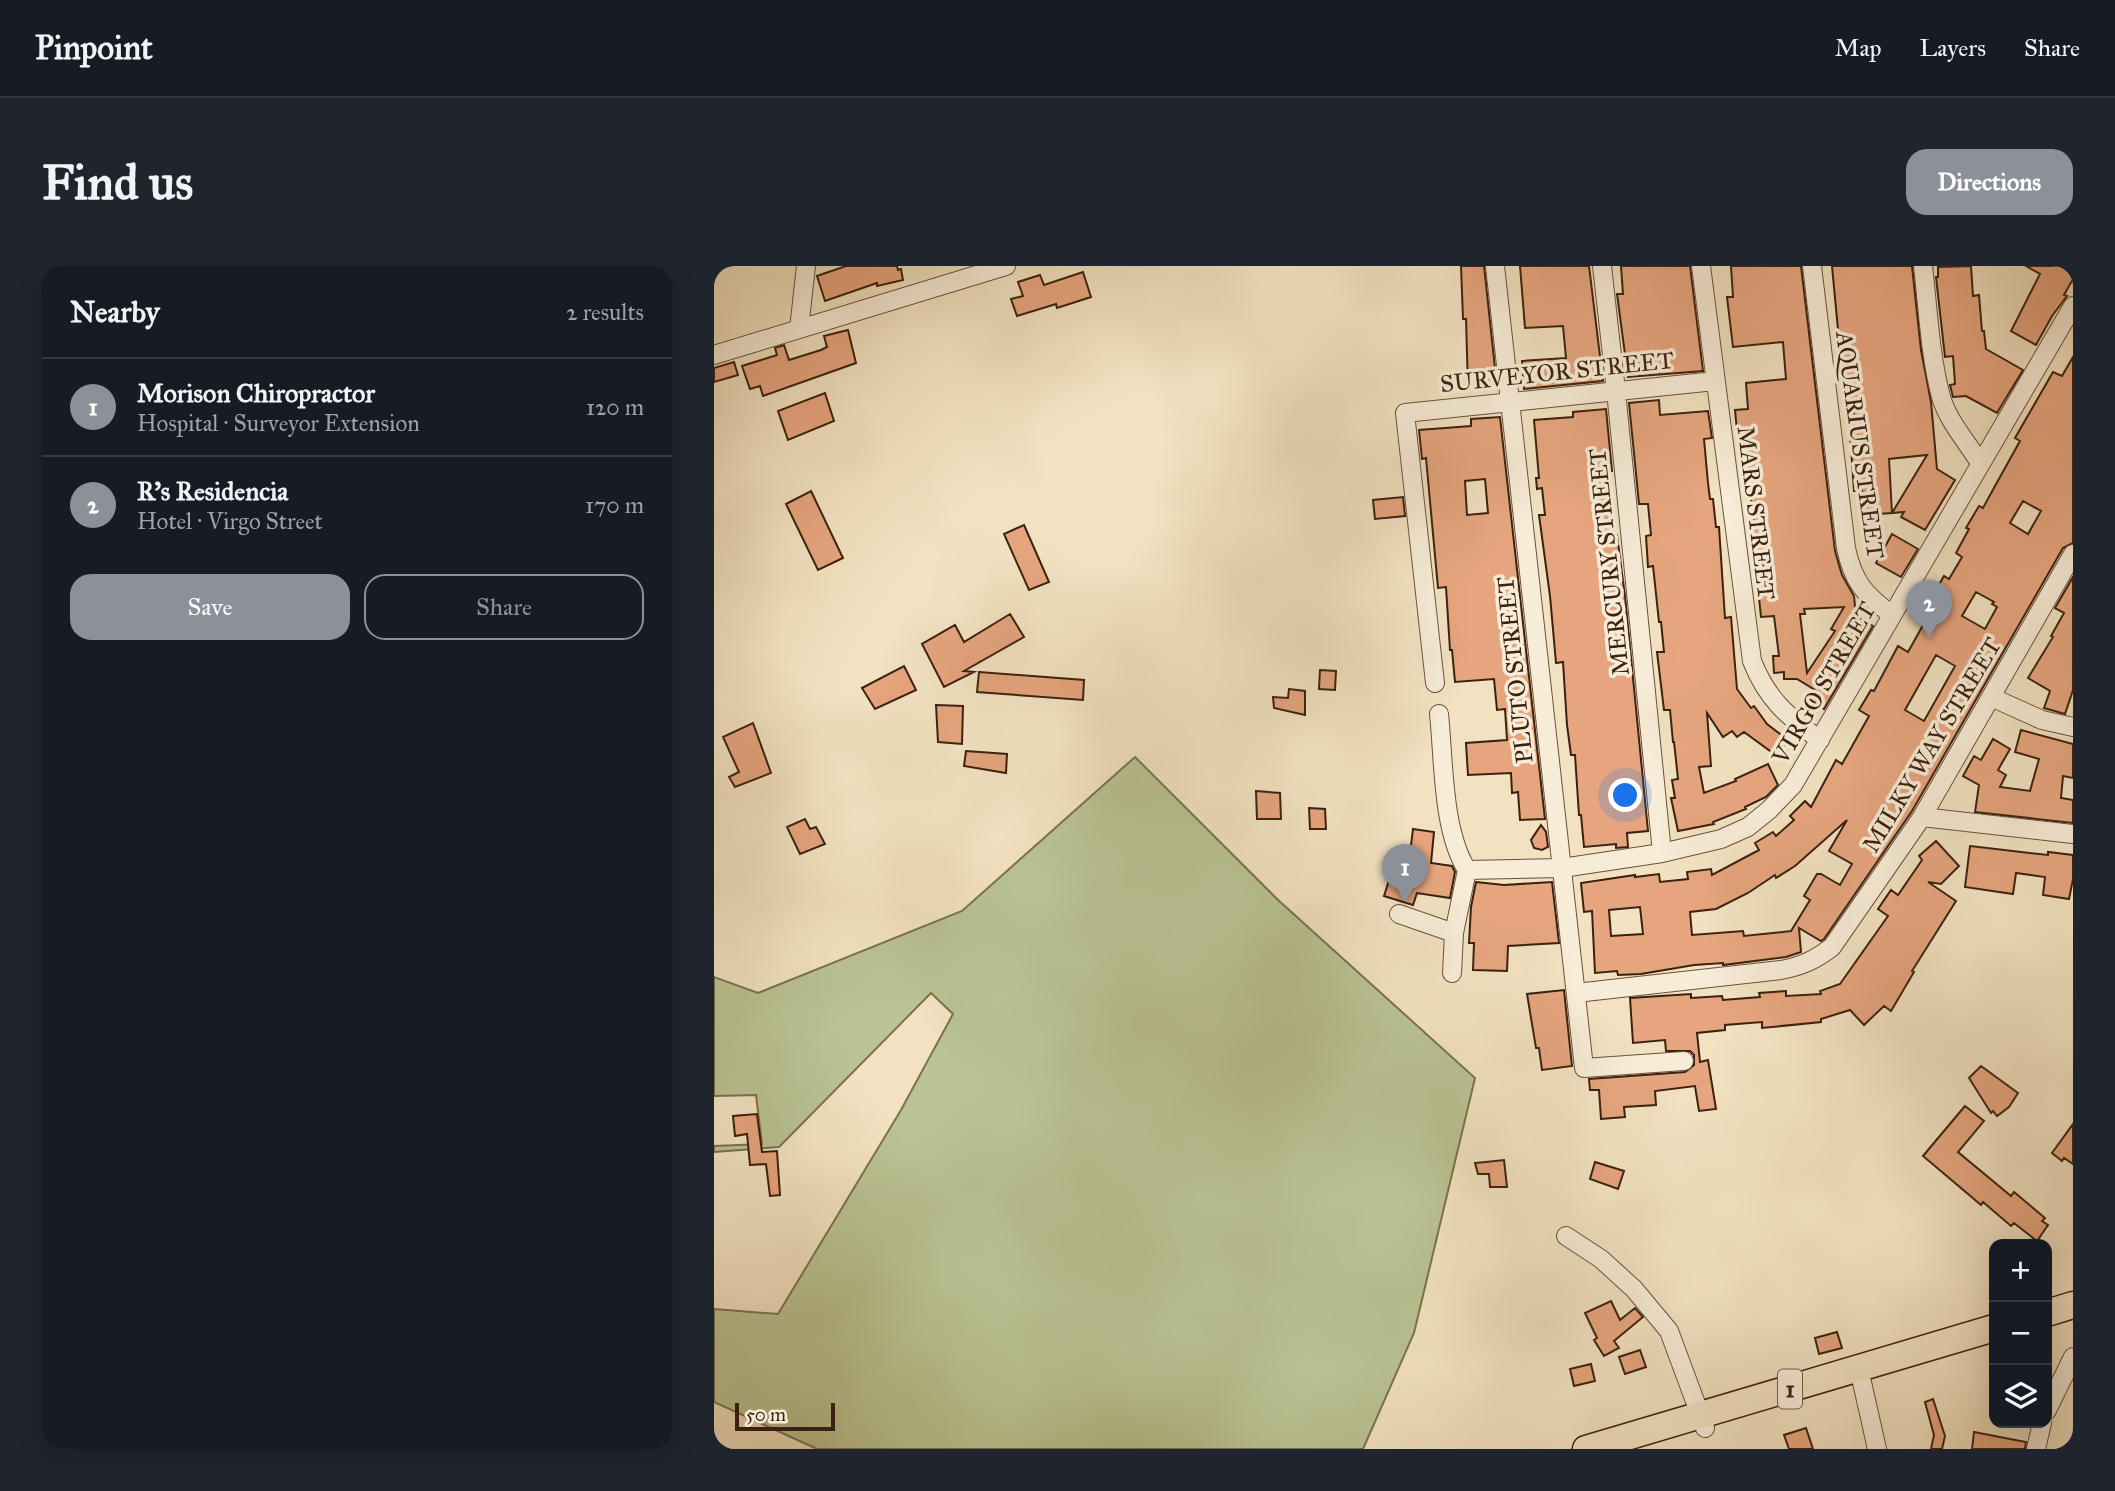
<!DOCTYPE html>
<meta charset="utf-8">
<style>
body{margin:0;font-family:"IM FELL Great Primer",serif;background:#20242c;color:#f1f3f6}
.controls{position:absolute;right:21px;bottom:21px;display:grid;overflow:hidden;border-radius:14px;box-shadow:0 7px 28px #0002}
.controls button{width:63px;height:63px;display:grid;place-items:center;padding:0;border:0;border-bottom:2px solid #363941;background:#171b24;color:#f1f3f6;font:35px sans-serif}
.scale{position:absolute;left:21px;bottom:18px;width:100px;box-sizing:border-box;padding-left:7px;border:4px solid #3b210f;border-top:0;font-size:19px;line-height:24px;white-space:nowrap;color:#3b210f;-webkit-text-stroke:5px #f7ecd7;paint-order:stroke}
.you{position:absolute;left:912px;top:530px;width:24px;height:24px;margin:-18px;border:5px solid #fff;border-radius:50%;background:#1a73e8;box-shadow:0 0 0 10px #1a73e833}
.badge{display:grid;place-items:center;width:46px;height:46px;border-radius:50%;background:#8c9099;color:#fff;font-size:23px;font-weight:700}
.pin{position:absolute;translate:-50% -58px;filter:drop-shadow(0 2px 4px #0008)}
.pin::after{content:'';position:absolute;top:37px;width:24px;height:21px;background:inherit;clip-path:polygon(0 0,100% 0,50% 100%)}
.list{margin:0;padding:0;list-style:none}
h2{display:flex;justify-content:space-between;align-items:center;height:91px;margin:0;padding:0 28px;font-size:30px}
h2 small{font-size:23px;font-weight:400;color:#9ea1a6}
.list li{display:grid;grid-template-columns:46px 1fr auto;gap:21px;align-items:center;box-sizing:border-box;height:98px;padding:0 28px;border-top:2px solid #363941}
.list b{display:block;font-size:26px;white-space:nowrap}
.list p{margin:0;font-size:23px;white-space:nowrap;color:#9ea1a6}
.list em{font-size:23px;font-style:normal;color:#9ea1a6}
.actions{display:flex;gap:14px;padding:21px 28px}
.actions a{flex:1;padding:16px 0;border:2px solid #8c9099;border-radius:21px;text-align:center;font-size:24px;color:#8c9099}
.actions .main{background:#8c9099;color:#fff}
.icon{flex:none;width:38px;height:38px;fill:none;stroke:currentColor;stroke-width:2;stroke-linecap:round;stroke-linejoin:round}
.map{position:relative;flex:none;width:1359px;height:1183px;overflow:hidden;border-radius:21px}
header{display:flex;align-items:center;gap:42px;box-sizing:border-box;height:98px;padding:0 35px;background:#171b24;border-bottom:2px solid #363941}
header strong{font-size:33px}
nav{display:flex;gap:38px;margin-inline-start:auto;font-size:24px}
.intro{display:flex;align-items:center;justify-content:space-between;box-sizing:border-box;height:168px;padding:0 42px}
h1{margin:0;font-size:49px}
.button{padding:18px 32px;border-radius:21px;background:#8c9099;color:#fff;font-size:24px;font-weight:700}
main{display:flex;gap:42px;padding:0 42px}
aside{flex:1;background:#171b24;border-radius:21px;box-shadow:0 7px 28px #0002}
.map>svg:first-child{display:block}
</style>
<header>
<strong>Pinpoint</strong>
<nav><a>Map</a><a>Layers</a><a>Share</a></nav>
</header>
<div class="intro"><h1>Find us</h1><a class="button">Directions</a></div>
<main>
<aside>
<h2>Nearby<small>2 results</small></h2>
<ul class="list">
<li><span class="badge">1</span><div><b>Morison Chiropractor</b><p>Hospital · Surveyor Extension</p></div><em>120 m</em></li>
<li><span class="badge">2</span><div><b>R's Residencia</b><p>Hotel · Virgo Street</p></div><em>170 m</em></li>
</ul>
<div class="actions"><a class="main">Save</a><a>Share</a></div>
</aside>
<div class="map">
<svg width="1359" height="1183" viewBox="0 0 1359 1183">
<rect width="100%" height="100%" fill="#f2e2c1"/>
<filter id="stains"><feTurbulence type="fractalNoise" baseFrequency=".00286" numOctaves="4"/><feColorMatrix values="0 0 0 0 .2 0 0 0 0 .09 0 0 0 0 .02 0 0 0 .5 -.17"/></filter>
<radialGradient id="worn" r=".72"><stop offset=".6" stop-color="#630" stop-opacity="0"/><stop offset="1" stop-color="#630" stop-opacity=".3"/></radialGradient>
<path fill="#bac393" stroke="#7a7251" stroke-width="2" d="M421,491l142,142 198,179 -61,255 -51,116h-546l-103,-47v-93l64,5 123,-204 52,-96 -22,-21 -152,154 -65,5v-6l48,-2 -6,-49 -42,1v-119l44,16 204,-82z"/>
<path fill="#e6a57e" stroke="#3b210f" stroke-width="2" fill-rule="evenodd" d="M132,0h51l1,4 3,-1 2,11 -26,6v-3l-52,18 -8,-25z
M747,0h23l13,121 -29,1 -2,-69h-3z
M806,0h69l14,115 -79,8 -2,-28 44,-3 -3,-32 -38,2z
M907,0h69l13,105 -75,6 -11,-83h6z
M1017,0h70l34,285 7,24 12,21 2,20 17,10 -49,83 -15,-10 6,-9 -18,-11h-13v-7l-10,1 -1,-17h6l-5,-40 -13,1 -3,-29h8l-4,-34 -11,1 -2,-27h5l-6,-61 -4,-26 -6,1 -3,-32 13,-1 -2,-26 40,-4 -1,-12 -2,-25 -50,5 -6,-50h6zM1130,341l-13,22 4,2 -28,42 -7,-59h5l-1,-5z
M1118,0h80l9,84 10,52 6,67 18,11 -30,50 -24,-13 3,-5 -12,1 35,-58 -38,4 3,54 -29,2 -1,-24h-8l-4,-58 5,-1 -2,-28h-8z
M1257,0l2,30 6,-1 3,36h2l2,18 37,21 -26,43 -31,-17 -13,1 -3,-12 5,-1 -2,-28 -8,1 -9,-80h2v-10z
M1312,0h47v13l-9,16 3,1 -15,20 -16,29 -25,-14 29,-57z
M369,6l8,25 -34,11 -1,-4 -39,12 -6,-17 12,-3 -5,-14 22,-7 4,10z
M134,64l8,33 -93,33 -3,-10 -10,3 -8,-23 35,-11 -2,-7 9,-3 5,15 32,-10 6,-3 -3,-11z
M1359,91v186l-10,5 -151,263 -88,128 -3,2 -22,-13 2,24 -15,5 -63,8v-2l-29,2 -53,9 -23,1 -1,-4 -22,2 -3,-62 -8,1 -3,-29 54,-8v2l24,-3 1,8 28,-3 -1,-7 24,-3 1,6 47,-25 -4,-7 18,-11 3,4 18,-16 -4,-4 15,-15 6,6 25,-47 6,4 27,-48 -10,-6 12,-20 3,1 24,-45 10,6 29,-52 -5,-3 12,-21 5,3 13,-22 -6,-4 13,-24 -3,-1 13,-22 4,2 12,-22 25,-45 -5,-3 38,-66 9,4zM1309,235l18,10 -13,23 -18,-11zM1262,326l18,10 -2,2 5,3 -12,22 -23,-13zM1222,389l19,11 -31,55 -19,-11zM1133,554l-18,31 23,13 -12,21 -19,-11h-4l-13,22 6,4 -19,31 -47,5 -1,-5 -51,4 -2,-23 26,-3 32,-16 27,-18 1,3 19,-12zM926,641l3,27 -32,2 -2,-26z
M20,96l4,13 -24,7v-14z
M111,127l9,28 -46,19 -10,-29z
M945,134l1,15 48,-4 4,27 -8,1 4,44 2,16h3l3,28h3l6,91 6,-1 6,72 14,19 3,-2 13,18 21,16 -11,16 -33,-24 -7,5 -5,-6 -9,6 -16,-24 4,53 -12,1 5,26 32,-12 -1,-2 33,-15 10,21 -12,12 -21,10 1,2 -33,13 1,2 -36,7 -7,-33h4l-3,-18 6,-1 -4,-37h-1l-3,-32h-6l-7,-58h7l-3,-30h-2l-6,-56 -5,1 -2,-31 5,-1 -3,-31h-9l-10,-101z
M892,143l6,62 -5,1 3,34 4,29h3l8,61 23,235 -21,2 1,14 -12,1v-4l-32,3 -3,-32h-2l-4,-60h-4l-4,-30 -4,-63 -7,1 -6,-67 -11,-81h6l-3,-27 -5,1 -1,-11h3l-5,-58 39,-3v-5z
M786,151l36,322 9,80 -25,1 -2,-28 -6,1 -1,-20 -43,2 -2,-32 41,-3 -2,-31 -8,1 -3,-31 -39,3 -3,-32h-2l-4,-63 -8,1 -12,-130 -4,1 -3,-29 52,-4v-7zM771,213l3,34 -21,2 -2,-34z
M97,225l32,67 -25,12 -32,-66z
M689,231l2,19 -30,3 -2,-19z
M310,259l25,57 -20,8 -25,-56z
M1178,268l26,15 -17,28 -25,-14z
M1359,311v113l-8,24 -21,-6 6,-17 -22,-13 25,-41 -2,-1 13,-23 -9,-5z
M296,348l14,23 -60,34 10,1 -30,15 -22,-43 33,-19 9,17z
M190,400l12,24 -41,19 -13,-21z
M606,404l16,1 -1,19 -16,-1z
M265,406l105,8 -1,20 -106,-8z
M575,423l16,2v24l-31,-7 -1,-11 15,1z
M222,439l27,1 -1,38 -24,-2z
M39,457l18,50 -36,14 -6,-10 10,-5 -16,-35z
M1307,464l52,14v34l-10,-2 -2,22 12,2v23l-98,-11 4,-27 -16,-9 11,-20 7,4 12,-21 17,10 -12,21 8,5 -6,12 30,4 9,-32 -24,-7z
M252,485l41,3 -1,19 -42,-7z
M542,525l24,2 1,26h-24z
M595,542l16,1 1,20h-16z
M91,553l5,10 6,-2 9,17 -25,10 -13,-27z
M827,559l5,7 2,15 -6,3 -8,-2 -3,-8z
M699,563l21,3 -3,31 21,3 3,6 -5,26 -33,-5 -4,12 -29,-9 12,-38 13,4z
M1222,575l23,25 -18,18 -13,-2 28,19 -44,70 2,1 -23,39 -7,-5 -20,19 -14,-15 -29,9v3l-59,6v-6l-37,3v5l-28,3 3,29 8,-2 8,49 -17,2 -4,-25 -40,5 1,14 -32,2 1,10 -24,2 -2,-29h-9l-1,-11 96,-7 9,-7v-10l-4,-4h-24l-1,-11 -32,3 -3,-45 61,-4v4l31,-2 1,4 37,-3 -1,-4 27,-2v5l35,-2 -1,-3 20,-7 48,-68 -10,-7 13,-19 7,5 24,-35 -3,-4z
M1256,580l78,9v-3l25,3v24l-4,20 -26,-4 2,-18 -29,-4 -3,21 -48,-7z
M762,616l28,3 48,-3 7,61 -51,3 -1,25 -34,-1 1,-27h-5l2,-36z
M850,724l8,76 -30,4 -3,-22h-3l-9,-54z
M1267,800l37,27 -9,14 -12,9 -4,-5 -2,2 -22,-35z
M1251,840l19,15 -26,31 53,44 3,-4 31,26 -3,3 6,4 -11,16 -23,-18 -3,3 -28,-24 -2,3 -58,-49z
M43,848l5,38 15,-1 3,44 -10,1 -4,-32 -16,1 -3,-31 -12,2 -2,-20z
M1359,858v40l-9,-6 -2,3 -10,-8z
M790,894l3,27h-17l-1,-13h-11l-3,-11z
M881,896l29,9 -6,18 -28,-10z
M897,1035l9,19 15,-12 8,9 -29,24 5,7 -15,8 -10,-16 3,-2 -12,-25z
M1123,1066l5,16 -23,6 -4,-16z
M926,1084l6,17 -21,7 -6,-17z
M877,1098l4,17 -21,5 -4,-17z
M1219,1133l12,37 -3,13h-11l3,-14 -9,-33z
M1092,1162l7,21h-24l-5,-14z
M1260,1166l52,10 -1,7h-53z"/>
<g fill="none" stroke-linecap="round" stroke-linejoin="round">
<g stroke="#69513c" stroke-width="20">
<path id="minor" d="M781,0l89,802 100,-7
M888,0l14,125 46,462
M987,0l51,395c15,38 35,55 68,79
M1098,0l34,282c7,34 19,47 46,67
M1209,0c5,43 7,89 18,131 7,24 26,45 39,66
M85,63l7,-63
M0,89l292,-89
M721,417l-30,-270 310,-32
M1277,431l51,23 31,7
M725,448c5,47 3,116 28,156
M1208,551l151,17
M753,604l95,-2 100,-15 59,-14 27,-12 21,-17 24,-25 280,-479
M685,648l55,19
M738,707l2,-40 13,-63
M862,727l205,-23c21,-4 34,-10 51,-23l90,-130 151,-263
M852,970l35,23 33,30 35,42 36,97
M1145,1103l18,80
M1333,1144l26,-53
M1322,1183l6,-26"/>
</g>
<g stroke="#3b210f" stroke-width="29">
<path id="highway" d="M1333,1047l26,-8
M872,1183l408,-121"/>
</g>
<use href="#minor" stroke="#f7ecd7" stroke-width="18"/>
<use href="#highway" stroke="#f2e2c1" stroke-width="26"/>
</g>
<g text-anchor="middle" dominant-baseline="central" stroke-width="7" stroke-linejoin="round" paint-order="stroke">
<rect fill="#f7ecd7" stroke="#735e4b" stroke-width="2" x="1064" y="1103.5" width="24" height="39" rx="5"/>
<g font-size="23" font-weight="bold" fill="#3b210f">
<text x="1076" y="1123">1</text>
</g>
<g font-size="24" fill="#3b210f" stroke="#f7ecd7">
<text transform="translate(843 106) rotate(-6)">SURVEYOR STREET</text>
<text transform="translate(1146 179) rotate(82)">AQUARIUS STREET</text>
<text transform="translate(1042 247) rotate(83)">MARS STREET</text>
<text transform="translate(895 296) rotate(-96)">MERCURY STREET</text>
<text transform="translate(801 404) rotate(-96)">PLUTO STREET</text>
<text transform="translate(1110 417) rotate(-60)">VIRGO STREET</text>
<text transform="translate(1218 479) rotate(-59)">MILKY WAY STREET</text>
</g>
</g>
<rect width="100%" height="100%" filter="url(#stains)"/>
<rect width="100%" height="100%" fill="url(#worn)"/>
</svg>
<div class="controls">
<button>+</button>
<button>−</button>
<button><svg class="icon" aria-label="layers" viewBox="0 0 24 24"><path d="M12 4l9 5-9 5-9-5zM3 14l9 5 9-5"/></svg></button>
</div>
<div class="scale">50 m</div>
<div class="you"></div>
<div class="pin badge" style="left:691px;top:636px">1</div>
<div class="pin badge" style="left:1215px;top:372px">2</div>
</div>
</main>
